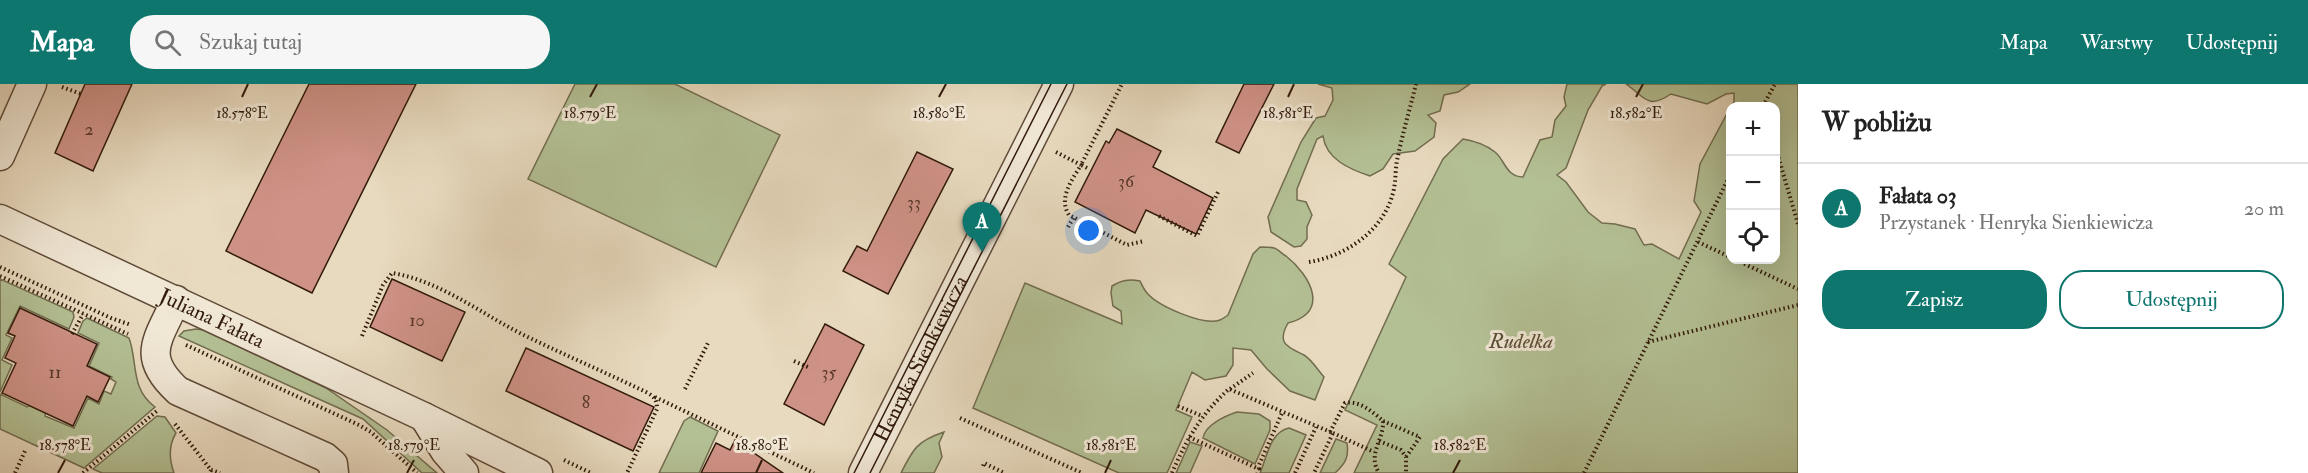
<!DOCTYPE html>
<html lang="pl">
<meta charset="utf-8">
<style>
body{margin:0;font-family:"IM FELL Double Pica",serif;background:#f6f6f6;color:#222}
.controls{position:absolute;right:18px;top:18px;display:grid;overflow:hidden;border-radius:12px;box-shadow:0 6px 24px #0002}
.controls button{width:54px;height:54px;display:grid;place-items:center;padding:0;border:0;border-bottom:2px solid #e0e0e0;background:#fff;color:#222;font:30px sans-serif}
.you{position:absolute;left:1089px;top:147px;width:21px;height:21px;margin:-15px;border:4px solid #fff;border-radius:50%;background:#1a73e8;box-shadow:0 0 0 9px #1a73e833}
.badge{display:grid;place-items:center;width:39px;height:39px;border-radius:50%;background:#0f766e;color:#fff;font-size:20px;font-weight:700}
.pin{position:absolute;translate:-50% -50px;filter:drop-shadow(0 2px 3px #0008)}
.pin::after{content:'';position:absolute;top:32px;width:21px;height:18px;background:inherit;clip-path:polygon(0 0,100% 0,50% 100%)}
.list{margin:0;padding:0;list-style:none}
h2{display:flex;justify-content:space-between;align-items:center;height:78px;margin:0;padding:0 24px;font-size:26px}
h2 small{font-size:20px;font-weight:400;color:#767676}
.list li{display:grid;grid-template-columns:39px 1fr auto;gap:18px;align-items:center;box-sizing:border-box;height:90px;padding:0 24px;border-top:2px solid #e0e0e0}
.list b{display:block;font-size:22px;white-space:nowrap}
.list p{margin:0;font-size:20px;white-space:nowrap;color:#767676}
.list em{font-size:20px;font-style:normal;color:#767676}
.actions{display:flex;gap:12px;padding:18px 24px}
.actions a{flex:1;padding:14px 0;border:2px solid #0f766e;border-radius:24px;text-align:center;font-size:21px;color:#0f766e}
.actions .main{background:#0f766e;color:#fff}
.icon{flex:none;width:33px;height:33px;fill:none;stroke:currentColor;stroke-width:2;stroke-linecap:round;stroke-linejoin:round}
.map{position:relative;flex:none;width:1798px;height:389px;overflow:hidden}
header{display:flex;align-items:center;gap:36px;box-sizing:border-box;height:84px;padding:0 30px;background:#0f766e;color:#fff}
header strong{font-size:28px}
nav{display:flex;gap:33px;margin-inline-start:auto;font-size:21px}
.search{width:420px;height:54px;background:#f6f6f6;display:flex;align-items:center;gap:15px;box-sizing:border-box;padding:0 21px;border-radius:24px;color:#767676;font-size:22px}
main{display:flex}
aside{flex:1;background:#fff}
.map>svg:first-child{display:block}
</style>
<header>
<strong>Mapa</strong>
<div class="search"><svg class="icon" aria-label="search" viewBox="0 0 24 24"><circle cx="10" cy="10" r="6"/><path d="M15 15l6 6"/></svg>Szukaj tutaj</div>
<nav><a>Mapa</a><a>Warstwy</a><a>Udostępnij</a></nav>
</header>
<main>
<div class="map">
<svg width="1798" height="389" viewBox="0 0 1798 389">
<rect width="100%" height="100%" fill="#e8dabf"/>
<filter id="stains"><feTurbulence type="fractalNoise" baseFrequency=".00333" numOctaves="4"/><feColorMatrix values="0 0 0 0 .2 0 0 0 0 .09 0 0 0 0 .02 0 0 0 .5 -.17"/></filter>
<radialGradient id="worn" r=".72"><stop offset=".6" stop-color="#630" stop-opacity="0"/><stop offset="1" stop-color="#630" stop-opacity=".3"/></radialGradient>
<path fill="#b3c094" stroke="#726d50" stroke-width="1.5" d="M575,0h100l105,51 -64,132 -188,-88z
M1318,0h152l-12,8 -14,3 -4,16 -12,4 8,8 -2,14 -19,14 -22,3 -10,15 -13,7c-21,-7 -44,-17 -47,-40l-6,3 -20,50v11l9,2 6,13 -5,12v12l-6,7 -7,1 -23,-15 -3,-15 33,-75 15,-24 9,-2 8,-16 -1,-12z
M1567,0h39l-4,2 -14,24 -22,58 -9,7 9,7 22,30 14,11 13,1 20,5 9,16 8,-1 27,15 22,-47 -7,-11 6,-37 30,-56v152h46v-154h-45l3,-4v-9l-8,1 -19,10 -36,-10c-24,16 -26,3 -45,-10h172v389h-444l23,-48 -32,-15 61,-133 -17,-13 54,-105 20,-20c12,2 22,5 32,13 10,8 11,25 28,25l17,-37 12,-3 3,-17 11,-14 -2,-9z
M1260,163c4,0 10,0 14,1 4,1 8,6 12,8 24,19 45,56 2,67 -12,21 0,24 16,32 7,4 14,15 20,22l-9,23 -25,-9 -23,-22 -16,-19 -18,-2v17l-7,11 -21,4 -13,-8 -16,38 16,7 -25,56h-48l-146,-65 52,-125 97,41 -1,-13 -8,-5 -2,-13 1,-7c10,-6 17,-7 28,-5 2,4 4,9 7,12 11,13 56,33 73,27 3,-1 5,-3 8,-5l25,-61z
M0,195l73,33 1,5 -5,12 -49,-23 -14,29 6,3 -10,22 10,5 -12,27z
M87,234l42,20c9,24 1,51 26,69l-71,61 -84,-39v-35l27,13 3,-2 16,7 -1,4 29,12 14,-30 11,6 5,-13 7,3 5,-12 -5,-3 1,-2 -23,-11 10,-23 -21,-10 5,-12z
M196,245l8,1 122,58 61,42 50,43h-15l-59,-54 -184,-83 5,-5z
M1237,328l22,2 11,7v9l-15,34 -52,-26c2,-13 22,-22 34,-26z
M157,332l8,1 11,16c-8,13 -7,26 -2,40h-72l-9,-4z
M690,333l28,14 -19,42h-40l25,-52z
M1289,344l17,7 -17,38h-29c7,-16 10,-41 29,-45z
M944,348l-5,11 3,14 -8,16h-33c12,-24 16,-32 43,-41z
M1336,355l11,4c2,14 -1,20 -12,30h-15z
M1190,358l12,4 -12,27h-14z"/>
<path fill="#cf9287" stroke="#311a0b" stroke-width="1.5" d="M85,0h47l-39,87 -38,-18z
M309,0h107l-104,209 -86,-42z
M1244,0h30l-35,69 -23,-11z
M1117,45l44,22 -8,16 60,31 -17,36 -50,-24 -11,23 -60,-31 31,-61 3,2z
M917,68l36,17 -65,125 -45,-23 14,-25 10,5z
M392,195l73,33 -23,49 -72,-34z
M20,224l77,36 -10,22 23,11 -12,25 -11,-6 -14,30 -71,-33 14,-30 -11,-5 10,-22 -7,-3z
M825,240l39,21 -40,80 -40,-21z
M526,264l128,59 -21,44 -127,-60z
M735,356l48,33h-82l15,-30 14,7z"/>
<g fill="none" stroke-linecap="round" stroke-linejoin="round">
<g stroke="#5f4a38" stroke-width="31">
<g id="street">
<path d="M0,72l32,-72"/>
<path id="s1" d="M0,135l424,198 114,56"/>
<path d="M176,216c-18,40 -36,56 2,91l147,66 8,7 1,9"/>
<path d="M424,333l21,34 19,22"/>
<path id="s2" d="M863,389l196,-389"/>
</g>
</g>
<path stroke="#311a0b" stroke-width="4" stroke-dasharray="1.5 3" stroke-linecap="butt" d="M62,3l19,7
M1763,22l12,-22
M1776,65l22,75
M1056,68l25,13c-9,15 -23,33 -12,50l58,30 17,-4
M1087,84l-6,-3 41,-81
M1159,132l38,20 21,-44
M1068,143l6,-10
M1698,158l32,15
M1736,176l62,29
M1309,178c37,-6 74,-31 84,-69 3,-11 2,-22 4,-32 5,-26 13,-52 19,-77
M0,183l111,51 20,7
M0,192l128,58
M72,250l11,-20
M362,252l21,-51 9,-12c50,8 93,44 138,65 39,19 79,36 118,55 7,4 9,8 9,16l-30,64
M1648,258l150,-37
M186,261l173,80 12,7 46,41
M794,277l16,7
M685,305l23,-46
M1230,305l23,-16
M655,313l159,76
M1178,322l24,10
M960,334l122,55
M1383,337l37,16 -14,20
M175,340l36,46 -1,3
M1330,348l15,-29c14,-3 28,9 38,18 1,19 -16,33 -4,52
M1333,349l41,19
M1189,353l70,32 -2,4
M1379,357l22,9 5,7v16
M564,376l27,13
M983,382l1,-3 20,10
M1259,385v-4l23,-52
M211,386l9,3
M15,389l10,-22
M83,389l75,-63
M1172,389c14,-33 30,-60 57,-84l104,44 -19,40
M1295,389l21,-46
M1584,389l146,-298"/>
<use href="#street" stroke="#f0e7d5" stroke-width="28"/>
<path stroke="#311a0b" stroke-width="1.5" d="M854,389l197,-389
M870,389l197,-389"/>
</g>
<path fill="none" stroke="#311a0b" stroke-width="2" d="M242,13l6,-13M590,13l7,-13M939,13l7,-13M1288,13l6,-13M1636,13l7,-13M58,389l7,-13M407,389l7,-13M756,389l6,-13M1105,389l6,-13M1453,389l7,-13"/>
<g text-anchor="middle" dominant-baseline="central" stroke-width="6" stroke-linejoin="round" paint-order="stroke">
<g font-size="18" fill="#58382a">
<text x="89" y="45">2</text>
<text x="1126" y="97">36</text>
<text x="914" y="118">33</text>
<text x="417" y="236">10</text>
<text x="55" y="288">11</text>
<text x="829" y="288">35</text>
<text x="586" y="318">8</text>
</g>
<g font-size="21" fill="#311a0b" stroke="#f0e7d5">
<text stroke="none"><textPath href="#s1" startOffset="234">Juliana Fałata</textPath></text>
<text stroke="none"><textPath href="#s2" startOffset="128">Henryka Sienkiewicza</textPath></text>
</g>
<g font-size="21" font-style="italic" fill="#584c34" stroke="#f0e7d5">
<text x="1521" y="257">Rudelka</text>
</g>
</g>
<g font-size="15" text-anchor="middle" fill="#311a0b" stroke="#f0e7d5" stroke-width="6" stroke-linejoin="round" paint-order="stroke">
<text x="1636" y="34">18.582°E</text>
<text x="242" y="34">18.578°E</text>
<text x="590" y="34">18.579°E</text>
<text x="1288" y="34">18.581°E</text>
<text x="939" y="34">18.580°E</text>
<text x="65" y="366">18.578°E</text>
<text x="414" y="366">18.579°E</text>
<text x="762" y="366">18.580°E</text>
<text x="1111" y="366">18.581°E</text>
<text x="1460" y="366">18.582°E</text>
</g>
<rect width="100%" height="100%" filter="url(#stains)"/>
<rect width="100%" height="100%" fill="url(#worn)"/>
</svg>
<div class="controls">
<button>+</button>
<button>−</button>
<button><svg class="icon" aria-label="locate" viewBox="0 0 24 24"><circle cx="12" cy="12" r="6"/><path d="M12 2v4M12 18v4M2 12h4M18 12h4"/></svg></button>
</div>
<div class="you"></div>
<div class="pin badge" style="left:982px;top:168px">A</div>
</div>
<aside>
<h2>W pobliżu<small></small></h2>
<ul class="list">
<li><span class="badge">A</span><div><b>Fałata 03</b><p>Przystanek · Henryka Sienkiewicza</p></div><em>20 m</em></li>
</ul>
<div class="actions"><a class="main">Zapisz</a><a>Udostępnij</a></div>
</aside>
</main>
